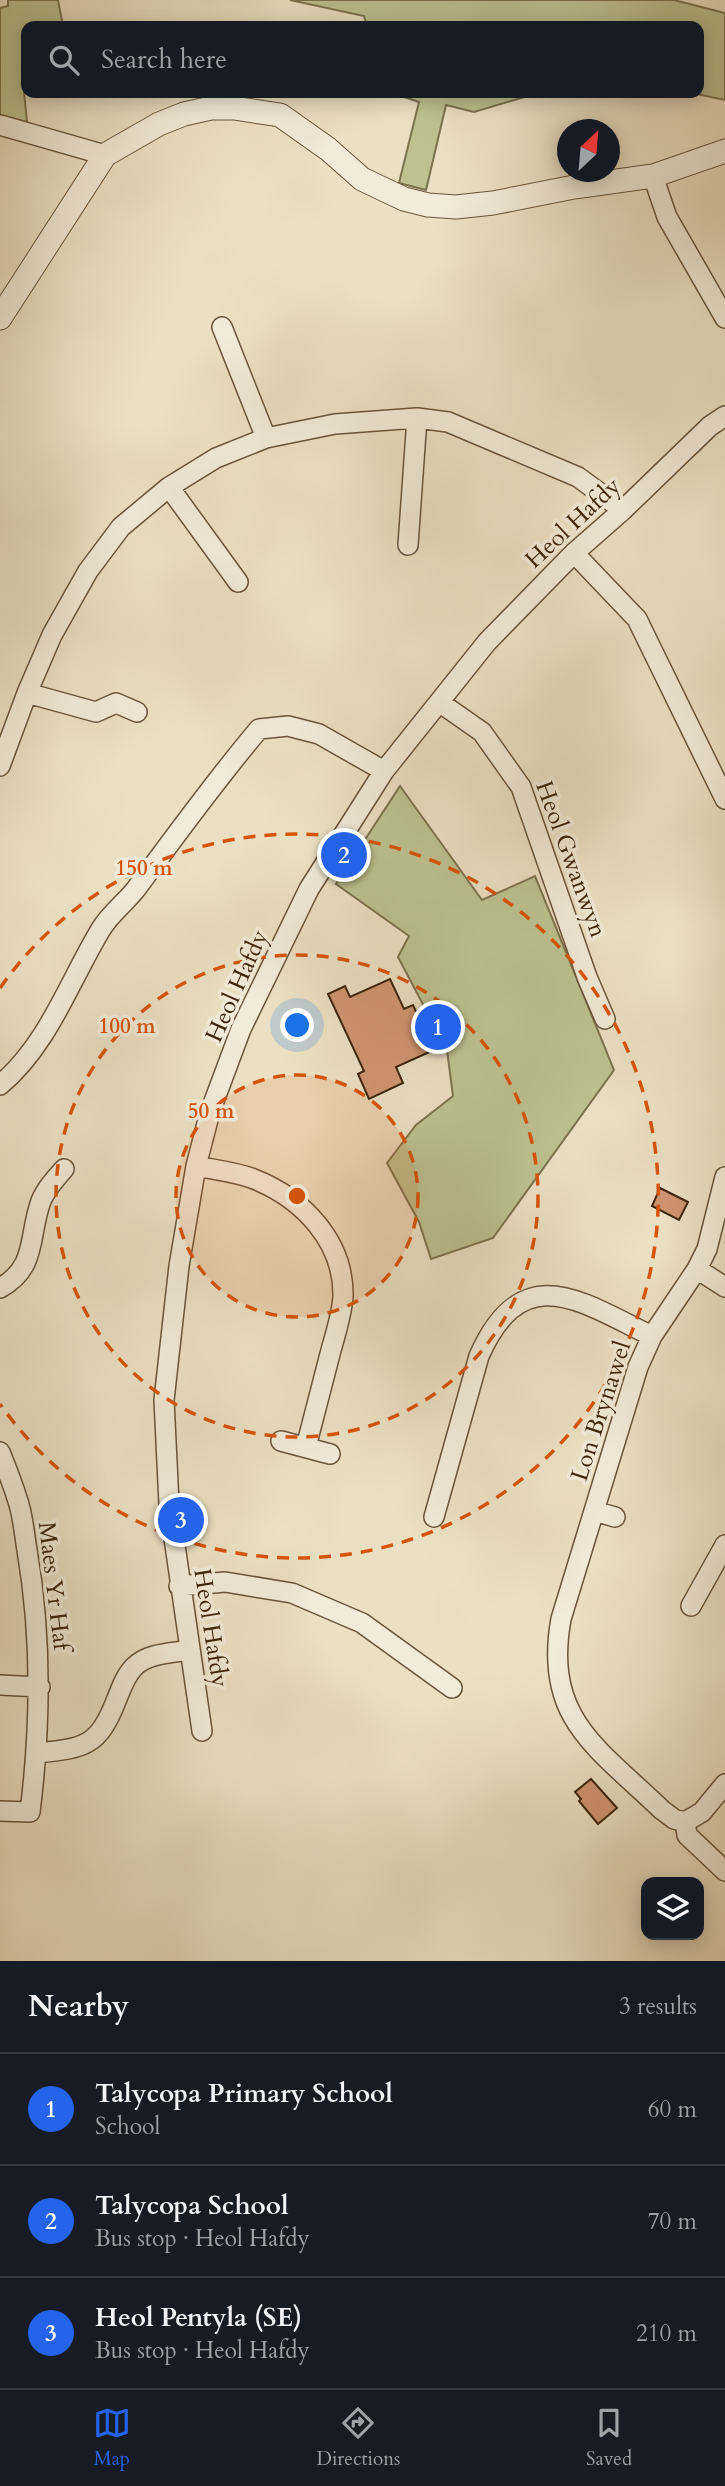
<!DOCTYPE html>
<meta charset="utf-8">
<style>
body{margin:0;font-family:Cardo,serif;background:#242831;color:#f1f3f6}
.controls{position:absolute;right:21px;bottom:21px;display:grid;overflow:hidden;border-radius:14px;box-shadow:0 4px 18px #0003}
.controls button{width:63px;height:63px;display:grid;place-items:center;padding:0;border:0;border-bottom:2px solid #363941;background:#171b24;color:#f1f3f6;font:35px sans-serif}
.compass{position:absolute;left:557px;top:119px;width:63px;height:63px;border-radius:50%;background:#171b24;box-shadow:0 4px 18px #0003;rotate:26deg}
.you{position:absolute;left:298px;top:1026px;width:24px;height:24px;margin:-18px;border:5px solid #fff;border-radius:50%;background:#1a73e8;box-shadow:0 0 0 10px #1a73e833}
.badge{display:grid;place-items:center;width:46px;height:46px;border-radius:50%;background:#2563eb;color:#fff;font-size:23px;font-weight:700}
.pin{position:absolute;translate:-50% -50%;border:4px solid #fff;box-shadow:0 2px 7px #0006}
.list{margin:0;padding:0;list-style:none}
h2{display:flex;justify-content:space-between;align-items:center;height:91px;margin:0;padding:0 28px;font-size:30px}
h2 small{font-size:23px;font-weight:400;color:#9ea1a6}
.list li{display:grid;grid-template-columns:46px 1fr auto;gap:21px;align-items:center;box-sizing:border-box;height:112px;padding:0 28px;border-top:2px solid #363941}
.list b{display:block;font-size:26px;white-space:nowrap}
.list p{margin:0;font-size:23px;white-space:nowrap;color:#9ea1a6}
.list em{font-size:23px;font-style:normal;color:#9ea1a6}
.icon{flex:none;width:38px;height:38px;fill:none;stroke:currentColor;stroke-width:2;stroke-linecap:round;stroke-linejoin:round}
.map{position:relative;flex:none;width:725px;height:1961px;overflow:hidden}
.search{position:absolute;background:#171b24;box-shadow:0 4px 18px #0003;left:21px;right:21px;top:21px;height:77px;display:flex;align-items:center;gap:18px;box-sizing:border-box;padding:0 24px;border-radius:14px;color:#9ea1a6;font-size:26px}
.sheet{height:427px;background:#171b24}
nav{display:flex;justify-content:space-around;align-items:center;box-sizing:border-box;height:98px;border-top:2px solid #363941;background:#171b24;font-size:19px;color:#9ea1a6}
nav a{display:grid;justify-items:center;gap:4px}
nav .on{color:#2563eb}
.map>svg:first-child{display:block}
</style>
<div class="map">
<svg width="725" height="1961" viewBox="0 0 725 1961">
<rect width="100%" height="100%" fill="#ebe0c3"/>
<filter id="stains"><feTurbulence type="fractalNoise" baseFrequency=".00286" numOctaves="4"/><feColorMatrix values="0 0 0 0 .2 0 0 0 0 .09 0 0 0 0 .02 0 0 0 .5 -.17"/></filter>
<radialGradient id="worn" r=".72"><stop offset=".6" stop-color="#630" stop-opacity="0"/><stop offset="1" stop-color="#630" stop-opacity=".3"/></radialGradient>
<path fill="#bdc190" stroke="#7c734e" stroke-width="2" d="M8,0h50l5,26h-37v44l-4,1 5,51 -27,-7v-107l8,-2z
M290,0h384l51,13v87l-33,-7h7v-67h-332l-3,-10z
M392,93h146l-64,19 -28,-7 -20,85 -27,-7 20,-81z
M400,786l82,114 53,-24 79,194 -121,168 -62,21 -12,-37 -32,-59 29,-38 37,-29 -6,-46 -49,-93 11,-21 -73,-52z"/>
<path fill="#d09472" stroke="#3c250c" stroke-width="2" d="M390,979l14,30 9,-4 21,45 -38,17 7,16 -34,16 -11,-25 6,-3 -36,-77 17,-8 5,11z
M660,1188l28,14 -9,18 -27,-14z
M591,1779l26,29 -19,16 -19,-23 2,-2 -6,-7z"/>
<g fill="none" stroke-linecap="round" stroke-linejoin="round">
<g stroke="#68543a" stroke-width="22">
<path id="minor" d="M0,125l105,30
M653,176l14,41 58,101
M222,327l44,111
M169,487l69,95
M408,545l9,-127
M574,553l63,66 88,180
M27,693l69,19 20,-9 21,9
M439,702l43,30 39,55 66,190 18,42
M0,766l27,-73 25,-58 36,-64 33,-44 48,-40 47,-29 50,-20 69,-14 82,-6 31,4 130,55 45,33
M0,1085c48,-40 69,-103 101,-156 9,-15 24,-26 35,-40 40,-54 79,-108 123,-160l29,-3 31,8 65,37
M196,1166c19,4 40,6 58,13 48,19 90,62 89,117 -1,19 -8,39 -13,58 -8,31 -16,62 -24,93
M697,1269l28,18
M0,1288c38,-21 28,-52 41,-87 5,-12 14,-22 23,-32
M281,1441l49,13
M0,1452c6,15 12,30 17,46 6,16 7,35 10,52 15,88 14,174 3,262l-30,-1
M594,1511l21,6
M434,1517l45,-161c44,-99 102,-54 173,-20
M179,1586l46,-4 67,11 70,30 90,65
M691,1606l34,-61
M0,1685l40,2
M202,1731l-33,-227 -5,-104 15,-134 17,-100 14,-54 31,-83 68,-140 75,-118 103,-129 87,-89 49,-43 87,-84 15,-10
M38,1753c46,-5 60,-6 78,-52 5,-12 9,-25 18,-34 13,-14 38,-14 56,-17
M685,1822l-11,-3 -12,-9c-64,-62 -119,-91 -101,-191l77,-252 14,-31 45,-67 10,-20 18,-72
M685,1822l2,13 38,36
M685,1822l17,-10 23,-28"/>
</g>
<g stroke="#68543a" stroke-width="25">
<path id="tertiary" d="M0,318l105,-163 54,-31 25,-10 27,-6h23l46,7 48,34 34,30 42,20 24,6 28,2 37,-4 81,-16 79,-11 72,-25"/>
</g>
<use href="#minor" stroke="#f2ebd8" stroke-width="19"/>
<use href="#tertiary" stroke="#f2ebd8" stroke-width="23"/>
</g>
<circle cx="297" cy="1196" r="121" fill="#d7540c" fill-opacity=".12"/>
<g fill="none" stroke="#d7540c" stroke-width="3.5" stroke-dasharray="12 9">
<circle cx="297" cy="1196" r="121"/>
<circle cx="297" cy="1196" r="241"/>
<path d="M0 988A362 362 0 1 1 0 1404"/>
</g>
<g text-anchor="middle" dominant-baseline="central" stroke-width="7" stroke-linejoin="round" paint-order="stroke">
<g font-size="24" fill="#3c250c" stroke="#f2ebd8">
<text transform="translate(573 523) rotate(-43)">Heol Hafdy</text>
<text transform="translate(571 859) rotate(70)">Heol Gwanwyn</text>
<text transform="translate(237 986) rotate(-66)">Heol Hafdy</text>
<text transform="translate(601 1411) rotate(-72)">Lon Brynawel</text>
<text transform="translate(54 1586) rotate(83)">Maes Yr Haf</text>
<text transform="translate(211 1628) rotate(81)">Heol Hafdy</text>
</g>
</g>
<circle cx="297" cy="1196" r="10" fill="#d7540c" stroke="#f2ebd8" stroke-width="3.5"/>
<g font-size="21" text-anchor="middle" font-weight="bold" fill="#d7540c" stroke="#f2ebd8" stroke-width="7" stroke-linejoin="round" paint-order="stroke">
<text x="144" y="875">150 m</text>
<text x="127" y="1033">100 m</text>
<text x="211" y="1118">50 m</text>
</g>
<rect width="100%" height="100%" filter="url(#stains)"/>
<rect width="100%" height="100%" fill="url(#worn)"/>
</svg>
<div class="controls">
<button><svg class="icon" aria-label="layers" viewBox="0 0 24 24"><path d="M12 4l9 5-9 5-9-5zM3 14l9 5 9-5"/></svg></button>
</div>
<svg class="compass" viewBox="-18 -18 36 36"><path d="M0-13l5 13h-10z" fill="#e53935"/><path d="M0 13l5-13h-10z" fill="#9ea1a6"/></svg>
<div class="you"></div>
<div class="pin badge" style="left:438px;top:1027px">1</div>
<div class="pin badge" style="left:344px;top:855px">2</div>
<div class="pin badge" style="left:181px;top:1520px">3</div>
<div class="search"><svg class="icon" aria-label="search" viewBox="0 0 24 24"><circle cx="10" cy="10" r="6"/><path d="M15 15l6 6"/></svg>Search here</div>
</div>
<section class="sheet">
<h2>Nearby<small>3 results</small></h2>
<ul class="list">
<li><span class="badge">1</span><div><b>Talycopa Primary School</b><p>School</p></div><em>60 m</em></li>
<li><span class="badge">2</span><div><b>Talycopa School</b><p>Bus stop · Heol Hafdy</p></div><em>70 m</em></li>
<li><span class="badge">3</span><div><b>Heol Pentyla (SE)</b><p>Bus stop · Heol Hafdy</p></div><em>210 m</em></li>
</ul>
</section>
<nav>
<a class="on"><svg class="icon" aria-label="map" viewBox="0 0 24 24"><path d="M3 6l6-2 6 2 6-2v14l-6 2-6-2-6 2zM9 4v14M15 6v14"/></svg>Map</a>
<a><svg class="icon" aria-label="directions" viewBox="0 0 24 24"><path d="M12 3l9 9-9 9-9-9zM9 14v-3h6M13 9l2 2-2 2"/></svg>Directions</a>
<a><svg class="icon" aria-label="saved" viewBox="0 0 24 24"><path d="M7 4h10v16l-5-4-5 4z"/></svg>Saved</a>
</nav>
